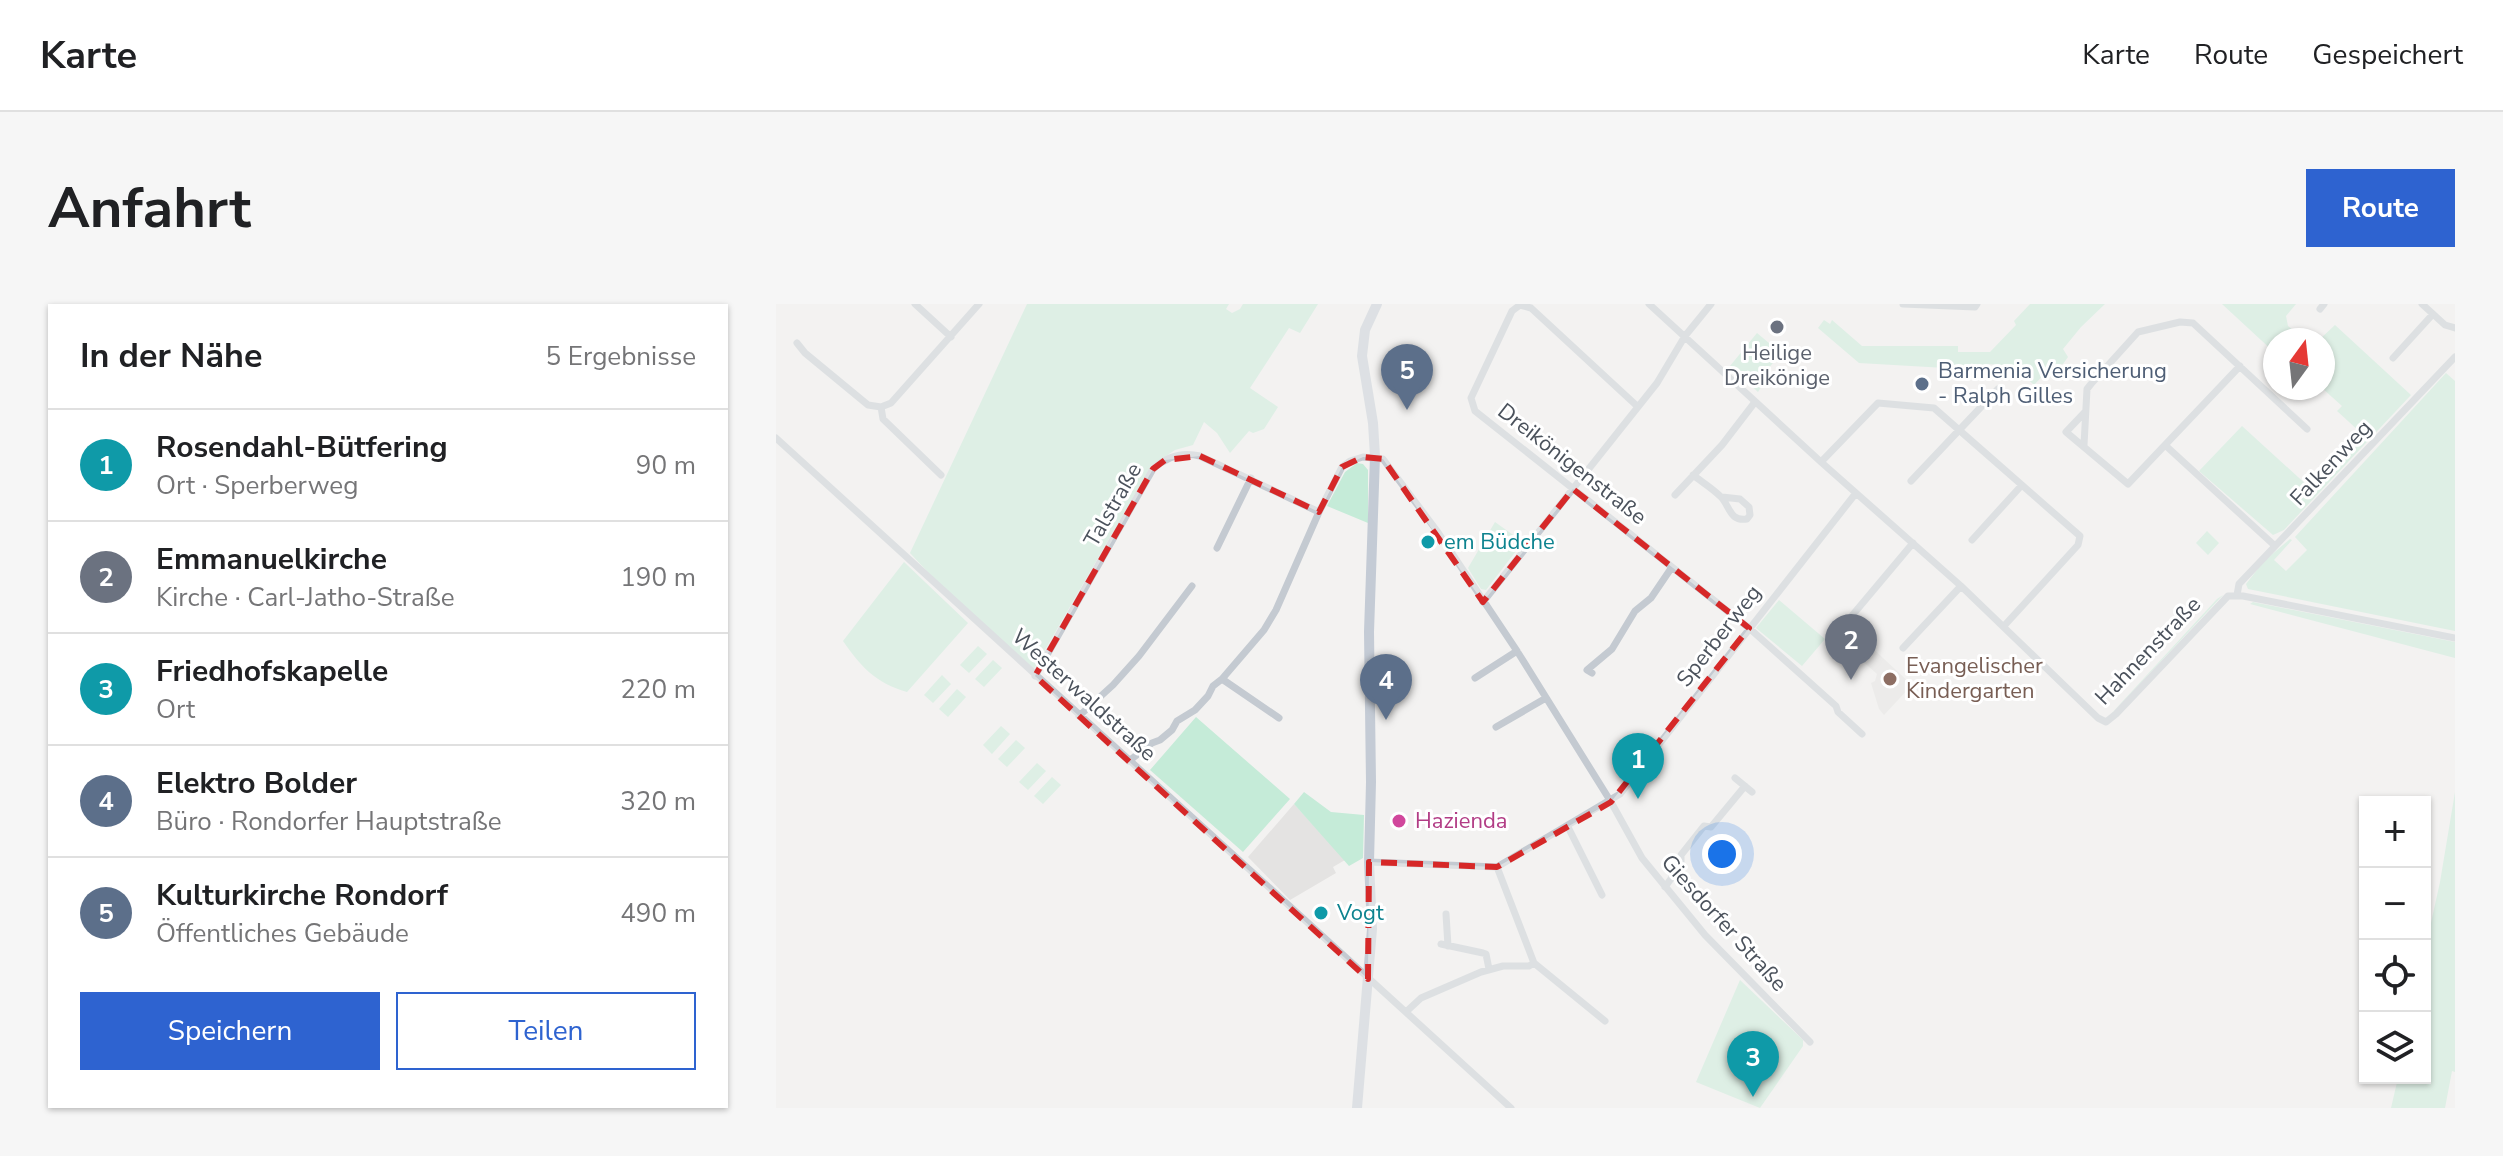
<!DOCTYPE html>
<html lang="de">
<meta charset="utf-8">
<style>
body{margin:0;font-family:"Nunito Sans",sans-serif;background:#f6f6f6;color:#202124}
.controls{position:absolute;right:24px;bottom:24px;display:grid;overflow:hidden;border-radius:0px;box-shadow:0 2px 6px #0004}
.controls button{width:72px;height:72px;display:grid;place-items:center;padding:0;border:0;border-bottom:2px solid #e0e0e0;background:#fff;color:#202124;font:40px sans-serif}
.compass{position:absolute;left:1487px;top:24px;width:72px;height:72px;border-radius:50%;background:#fff;box-shadow:0 2px 6px #0004;rotate:15deg}
.you{position:absolute;left:946px;top:550px;width:28px;height:28px;margin:-20px;border:6px solid #fff;border-radius:50%;background:#1a73e8;box-shadow:0 0 0 12px #1a73e833}
.badge{display:grid;place-items:center;width:52px;height:52px;border-radius:50%;background:#2e63d0;color:#fff;font-size:26px;font-weight:700}
.pin{position:absolute;translate:-50% -66px;filter:drop-shadow(0 2px 4px #0008)}
.pin::after{content:'';position:absolute;top:42px;width:28px;height:24px;background:inherit;clip-path:polygon(0 0,100% 0,50% 100%)}
.list{margin:0;padding:0;list-style:none}
h2{display:flex;justify-content:space-between;align-items:center;height:104px;margin:0;padding:0 32px;font-size:34px}
h2 small{font-size:26px;font-weight:400;color:#757577}
.list li{display:grid;grid-template-columns:52px 1fr auto;gap:24px;align-items:center;box-sizing:border-box;height:112px;padding:0 32px;border-top:2px solid #e0e0e0}
.list b{display:block;font-size:30px;white-space:nowrap}
.list p{margin:0;font-size:26px;white-space:nowrap;color:#757577}
.list em{font-size:26px;font-style:normal;color:#757577}
.actions{display:flex;gap:16px;padding:24px 32px}
.actions a{flex:1;padding:18px 0;border:2px solid #2e63d0;border-radius:0px;text-align:center;font-size:28px;color:#2e63d0}
.actions .main{background:#2e63d0;color:#fff}
.icon{flex:none;width:44px;height:44px;fill:none;stroke:currentColor;stroke-width:2;stroke-linecap:round;stroke-linejoin:round}
.map{position:relative;flex:none;width:1679px;height:804px;overflow:hidden;border-radius:0px}
header{display:flex;align-items:center;gap:48px;box-sizing:border-box;height:112px;padding:0 40px;background:#fff;border-bottom:2px solid #e0e0e0}
header strong{font-size:38px}
nav{display:flex;gap:44px;margin-inline-start:auto;font-size:28px}
.intro{display:flex;align-items:center;justify-content:space-between;box-sizing:border-box;height:192px;padding:0 48px}
h1{margin:0;font-size:56px}
.button{padding:20px 36px;border-radius:0px;background:#2e63d0;color:#fff;font-size:28px;font-weight:700}
main{display:flex;gap:48px;padding:0 48px}
aside{flex:1;background:#fff;border-radius:0px;box-shadow:0 2px 6px #0004}
.map>svg:first-child{display:block}
</style>
<header>
<strong>Karte</strong>
<nav><a>Karte</a><a>Route</a><a>Gespeichert</a></nav>
</header>
<div class="intro"><h1>Anfahrt</h1><a class="button">Route</a></div>
<main>
<aside>
<h2>In der Nähe<small>5 Ergebnisse</small></h2>
<ul class="list">
<li><span class="badge" style="background:#0f9aa8">1</span><div><b>Rosendahl-Bütfering</b><p>Ort · Sperberweg</p></div><em>90 m</em></li>
<li><span class="badge" style="background:#6b7280">2</span><div><b>Emmanuelkirche</b><p>Kirche · Carl-Jatho-Straße</p></div><em>190 m</em></li>
<li><span class="badge" style="background:#0f9aa8">3</span><div><b>Friedhofskapelle</b><p>Ort</p></div><em>220 m</em></li>
<li><span class="badge" style="background:#5c6f8a">4</span><div><b>Elektro Bolder</b><p>Büro · Rondorfer Hauptstraße</p></div><em>320 m</em></li>
<li><span class="badge" style="background:#5c6f8a">5</span><div><b>Kulturkirche Rondorf</b><p>Öffentliches Gebäude</p></div><em>490 m</em></li>
</ul>
<div class="actions"><a class="main">Speichern</a><a>Teilen</a></div>
</aside>
<div class="map">
<svg width="1679" height="804" viewBox="0 0 1679 804">
<rect width="100%" height="100%" fill="#f3f2f1"/>
<path fill="#e4e3e2" d="M1092,340l44,41 -28,30 -5,-6 -8,-26 4,-2 2,-7 -20,-18z
M518,500l51,56 -12,7 3,6 -46,27 -42,-43z"/>
<path fill="#c5ebd8" d="M251,0h202l-3,5 6,4 8,-4 3,-5h75l-18,29 -11,-5 -39,60 28,19 -14,22 -11,4 -4,-2 -19,22 -13,-20 -13,-11 -11,23 -18,5 -24,16 -117,203 -97,-87 -27,-29z
M1254,0h75l-24,23 -18,22 5,8 -5,7 -10,1 -19,20 -20,-19 -26,-2 -6,4 -19,1 -104,-6 -41,-35 6,-8 6,4 2,-4 30,26h96v6h32l26,-27 -2,-4z
M1446,0h74l-10,12 2,10 17,14h-30v13z
M1559,21l76,70 -127,135 -11,5 -74,-64 43,-45 68,62 50,-56 -23,-21 5,-5 -20,-18 1,-48h-4z
M981,29l24,20 -22,27 4,4 -5,8 -28,-26z
M1670,69l9,8v250l-207,-42 -2,-5 18,-23 26,-22 2,1 -18,20 12,11 21,-21 -12,-13z
M581,159l6,1 5,6v53l-41,-17 18,-34z
M719,218l28,20 -37,48 -5,-1 -13,-21z
M1431,227l12,12 -11,12 -12,-12z
M128,258l64,61 -61,69c-31,-9 -46,-25 -64,-51z
M1447,291l-102,109 -11,11 107,-116z
M1003,296l46,39 -23,27 -46,-38z
M1477,298l202,40v16l-205,-54z
M202,342l9,8 -18,19 -9,-8z
M217,356l9,8 -18,19 -9,-8z
M166,371l9,9 -18,19 -9,-8z
M181,385l9,8 -18,20 -9,-8z
M420,413l94,82 -47,53 -93,-82z
M225,422l9,8 -18,20 -9,-9z
M240,436l9,8 -18,19 -9,-8z
M261,459l9,8 -18,19 -9,-8z
M276,473l9,8 -18,19 -9,-8z
M528,488l27,20 33,3 -1,43 -14,8 -55,-62z
M1679,488v280l-3,-1 -7,37h-54l7,-30h27v-128l15,-68z
M964,676l63,60v6l-43,62 -64,-26z"/>
<g fill="none" stroke-linecap="round" stroke-linejoin="round">
<path stroke="#c4cad1" stroke-width="7" d="M139,0l36,33
M873,0l172,158 140,124 137,132 8,4 10,-8 112,-118h15l212,42
M1127,0l72,3 2,-3
M1646,0l23,21 10,3
M1544,5l4,-5
M21,39l8,10 63,52 13,2
M1617,54l40,-44
M861,102l-106,-98 -11,-3 -8,6 -41,87 4,13 274,217 87,78 2,6 24,22
M105,103l10,-4 88,-99
M105,103l2,12 58,56
M1309,108l-19,20 62,52 112,-118
M0,134l735,670
M1308,141l3,-56 4,-5 47,-52 42,-10 13,1 114,106
M1389,141l109,100
M1045,158l57,-59 56,5 146,128 -2,9 -74,81
M917,171c9,7 19,13 27,21 10,9 9,26 27,23l3,-4 -1,-8 -9,-8 -18,-2
M1135,177l87,-92
M899,191l47,-50 33,-43
M1196,236l49,-54
M441,244l34,-70
M1461,291l2,-11 216,-227
M707,298l174,-219 28,-47 26,-32
M1069,320l68,-81
M1127,344l58,-62
M816,369l-5,-3 25,-21 23,-38 16,-13 21,-31
M259,372l118,-207c14,-13 30,-17 47,-13l119,56
M699,374l42,-27
M446,375l57,39
M303,412l34,-31 26,-29 53,-70
M720,423l50,-29
M353,457l23,-18 8,-3 12,-10 5,-9 18,-11 13,-14 5,-10 9,-7 42,-49 12,-20 43,-98 23,-45 8,-6 13,-4 20,2 54,72 80,120 94,151 31,56 63,77 105,107
M959,474l17,14
M792,523l34,68
M593,558l128,5 123,-73 236,-301
M721,563l37,96 71,58
M889,583l16,-22v-10l23,-29 7,1 34,-41
M670,610l2,32
M665,640l42,9 3,1 3,15
M631,707l14,-13 60,-26 22,-6h26l5,-3"/>
<path stroke="#c4cbd5" stroke-width="10" d="M581,804l15,-179 -3,-67 2,-80 -2,-150 6,-176 -2,-33 -11,-67 3,-26 12,-26"/>
</g>
<path d="M0 0H1679V804H0ZM424,152l119,56 23,-45 21,-10 20,2 100,143 90,-113 176,139 -138,174 -114,65 -128,-5 -1,117 -333,-303 118,-207 12,-9z" fill="#f3f2f1" fill-opacity=".55" fill-rule="evenodd"/>
<path fill="none" stroke="#d62828" stroke-width="6" stroke-dasharray="16 10" stroke-linejoin="round" d="M424,152l119,56 23,-45 21,-10 20,2 100,143 90,-113 176,139 -138,174 -114,65 -128,-5 -1,117 -333,-303 118,-207 12,-9z"/>
<circle fill="#6b7280" stroke="#fff" stroke-width="3" cx="1001" cy="23" r="8"/>
<circle fill="#5c6f8a" stroke="#fff" stroke-width="3" cx="1146" cy="80" r="8"/>
<g fill="#0f9aa8" stroke="#fff" stroke-width="3">
<circle cx="652" cy="238" r="8"/>
<circle cx="545" cy="609" r="8"/>
</g>
<circle fill="#8d6e63" stroke="#fff" stroke-width="3" cx="1114" cy="375" r="8"/>
<circle fill="#d1479c" stroke="#fff" stroke-width="3" cx="623" cy="517" r="8"/>
<g text-anchor="middle" dominant-baseline="central" stroke-width="6" stroke-linejoin="round" paint-order="stroke">
<g font-size="22" fill="#5b616d" stroke="#fff">
<text x="1001" y="49">Heilige<tspan x="1001" dy="25">Dreikönige</tspan></text>
</g>
<g font-size="22" fill="#4e5e75" stroke="#fff" text-anchor="start">
<text x="1162" y="67">Barmenia Versicherung<tspan x="1162" dy="25">- Ralph Gilles</tspan></text>
</g>
<g font-size="22" fill="#4b525c" stroke="#fff">
<text transform="translate(1555 159) rotate(-47)">Falkenweg</text>
<text transform="translate(796 160) rotate(38)">Dreikönigenstraße</text>
<text transform="translate(337 201) rotate(-60)">Talstraße</text>
<text transform="translate(943 332) rotate(-52)">Sperberweg</text>
<text transform="translate(1372 347) rotate(-46)">Hahnenstraße</text>
<text transform="translate(308 391) rotate(42)">Westerwaldstraße</text>
<text transform="translate(948 619) rotate(48)">Giesdorfer Straße</text>
</g>
<g font-size="22" fill="#0d838f" stroke="#fff" text-anchor="start">
<text x="668" y="238">em Büdche</text>
<text x="561" y="609">Vogt</text>
</g>
<g font-size="22" fill="#785e54" stroke="#fff" text-anchor="start">
<text x="1130" y="362">Evangelischer<tspan x="1130" dy="25">Kindergarten</tspan></text>
</g>
<g font-size="22" fill="#b23c85" stroke="#fff" text-anchor="start">
<text x="639" y="517">Hazienda</text>
</g>
</g>
</svg>
<div class="controls">
<button>+</button>
<button>−</button>
<button><svg class="icon" aria-label="locate" viewBox="0 0 24 24"><circle cx="12" cy="12" r="6"/><path d="M12 2v4M12 18v4M2 12h4M18 12h4"/></svg></button>
<button><svg class="icon" aria-label="layers" viewBox="0 0 24 24"><path d="M12 4l9 5-9 5-9-5zM3 14l9 5 9-5"/></svg></button>
</div>
<svg class="compass" viewBox="-18 -18 36 36"><path d="M0-13l5 13h-10z" fill="#e53935"/><path d="M0 13l5-13h-10z" fill="#757577"/></svg>
<div class="you"></div>
<div class="pin badge" style="left:862px;top:495px;background:#0f9aa8">1</div>
<div class="pin badge" style="left:1075px;top:376px;background:#6b7280">2</div>
<div class="pin badge" style="left:977px;top:793px;background:#0f9aa8">3</div>
<div class="pin badge" style="left:610px;top:416px;background:#5c6f8a">4</div>
<div class="pin badge" style="left:631px;top:106px;background:#5c6f8a">5</div>
</div>
</main>
